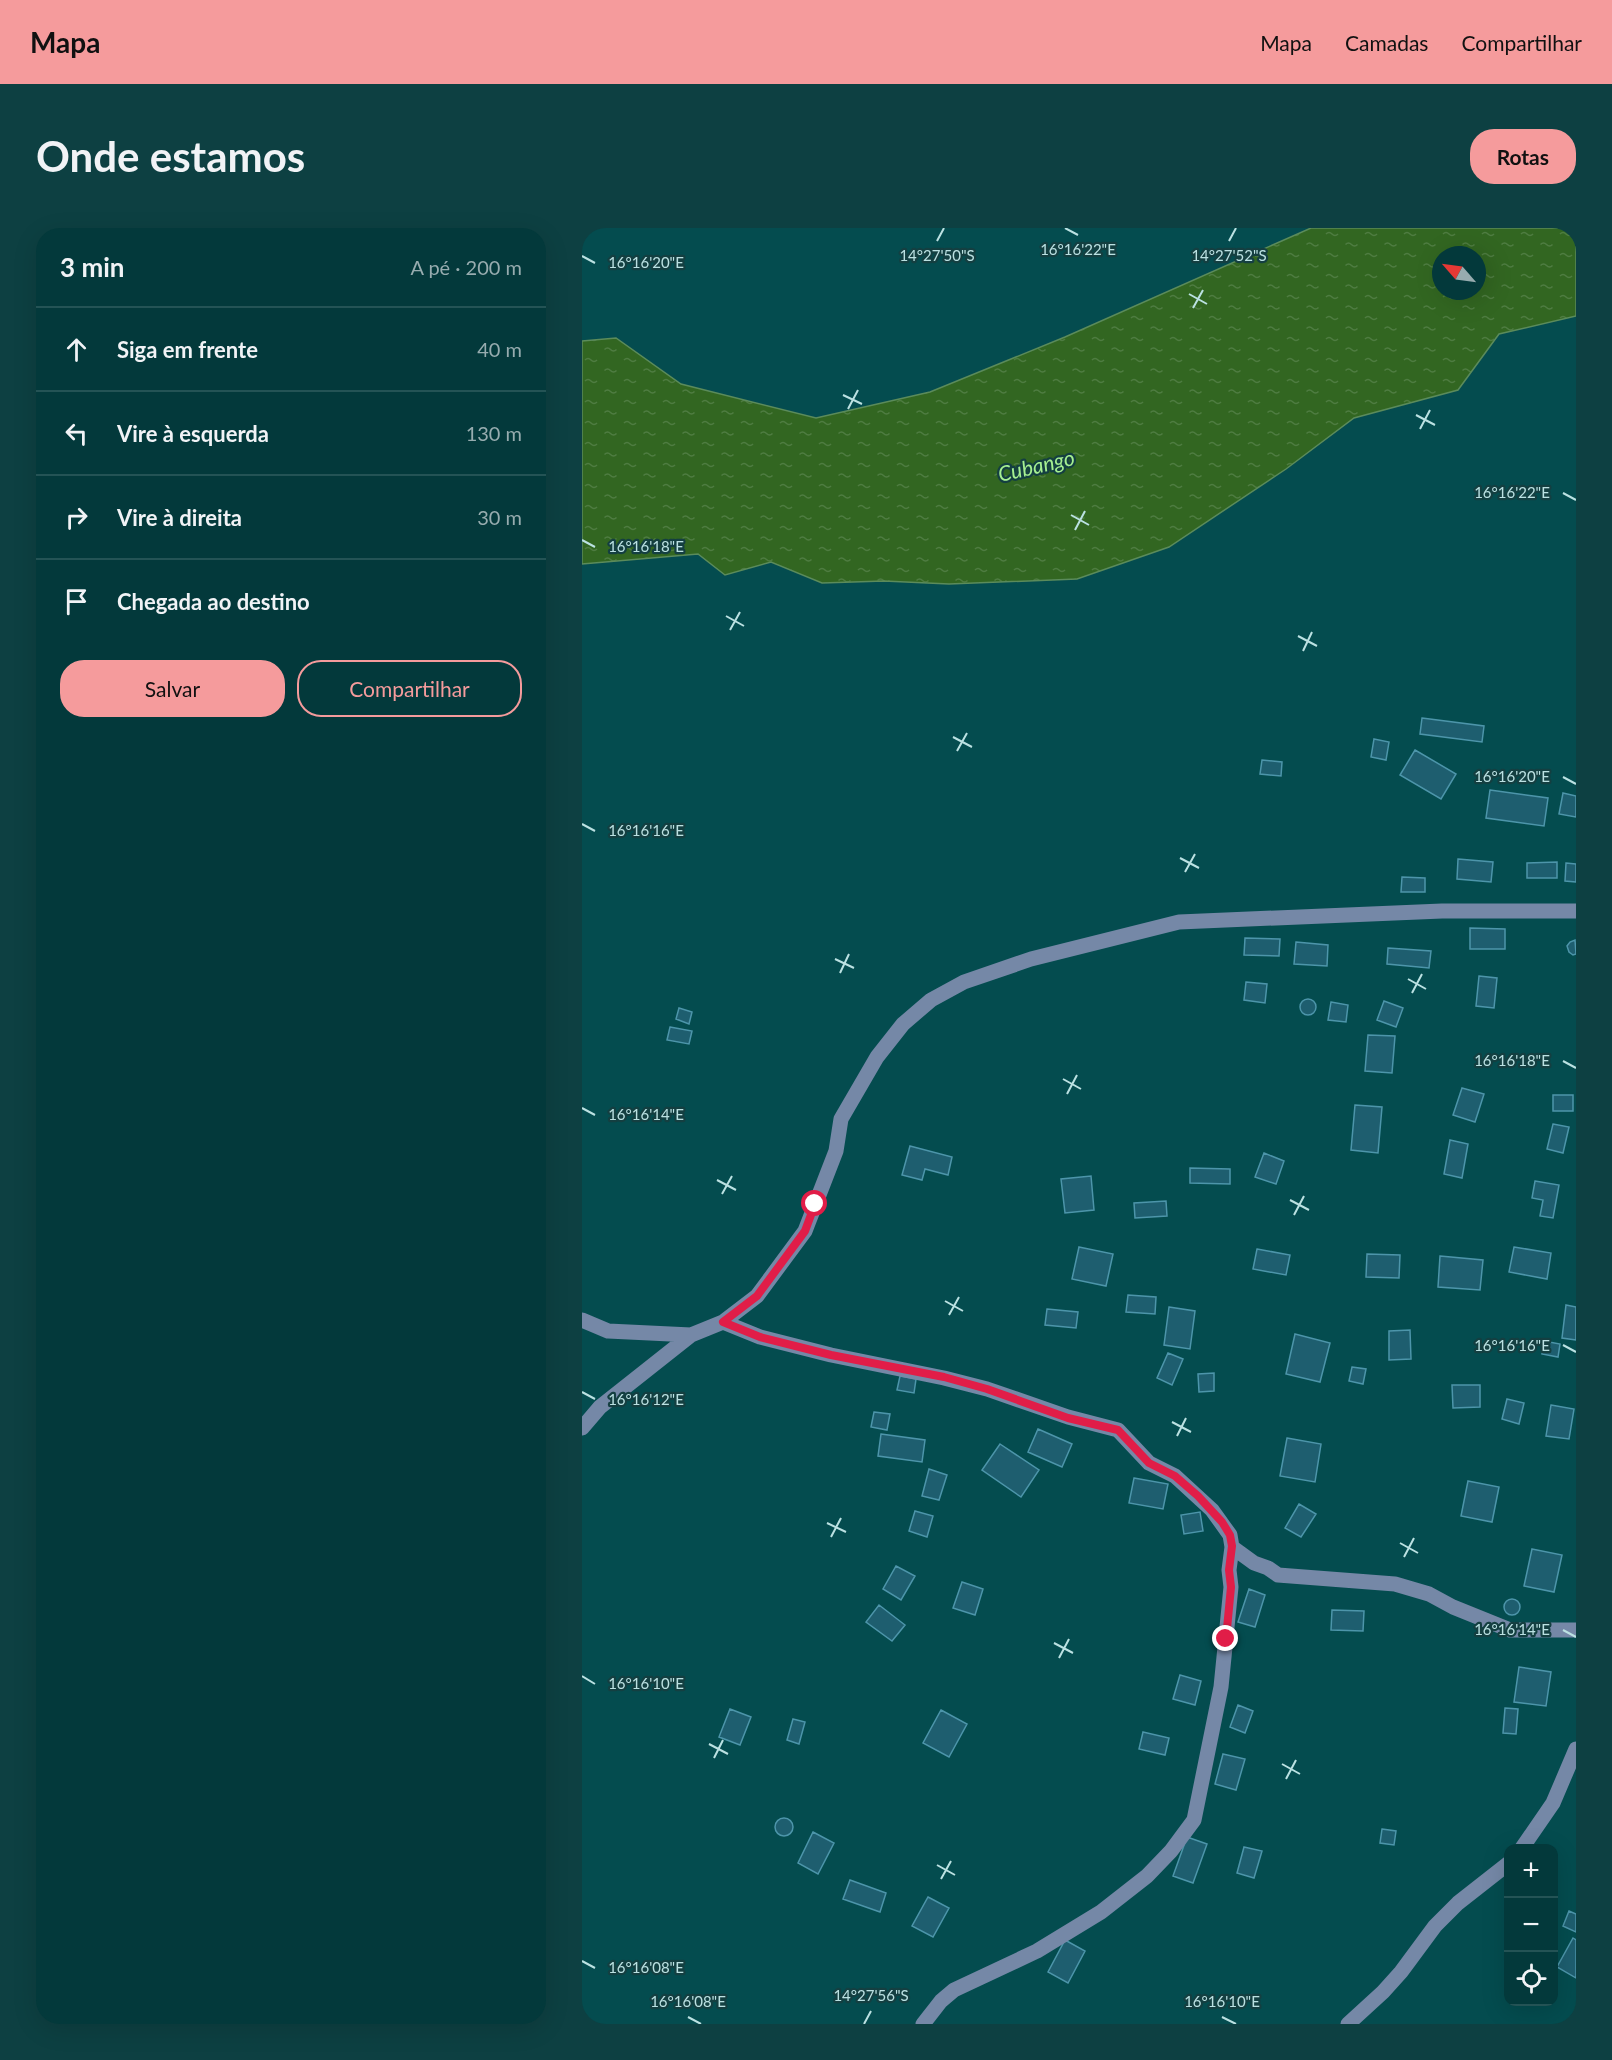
<!DOCTYPE html>
<html lang="pt">
<meta charset="utf-8">
<style>
body{margin:0;font-family:Lato,sans-serif;background:#0d4042;color:#f1f3f6}
.controls{position:absolute;right:18px;bottom:18px;display:grid;overflow:hidden;border-radius:12px;box-shadow:0 6px 24px #0002}
.controls button{width:54px;height:54px;display:grid;place-items:center;padding:0;border:0;border-bottom:2px solid #245355;background:#03393b;color:#f1f3f6;font:30px sans-serif}
.compass{position:absolute;left:850px;top:18px;width:54px;height:54px;border-radius:50%;background:#03393b;box-shadow:0 6px 24px #0002;rotate:298deg}
.stop{position:absolute;width:18px;height:18px;margin:-14px;border:4px solid #e11d48;border-radius:50%;background:#fff}
.stop.end{background:#e11d48;border-color:#fff;box-shadow:0 2px 6px #0008}
.list{margin:0;padding:0;list-style:none}
h2{display:flex;justify-content:space-between;align-items:center;height:78px;margin:0;padding:0 24px;font-size:26px}
h2 small{font-size:20px;font-weight:400;color:#97acaf}
.list li{display:grid;grid-template-columns:39px 1fr auto;gap:18px;align-items:center;box-sizing:border-box;height:84px;padding:0 24px;border-top:2px solid #245355}
.list b{display:block;font-size:22px;white-space:nowrap}
.list em{font-size:20px;font-style:normal;color:#97acaf}
.actions{display:flex;gap:12px;padding:18px 24px}
.actions a{flex:1;padding:14px 0;border:2px solid #f59b9c;border-radius:24px;text-align:center;font-size:21px;color:#f59b9c}
.actions .main{background:#f59b9c;color:#111}
.icon{flex:none;width:33px;height:33px;fill:none;stroke:currentColor;stroke-width:2;stroke-linecap:round;stroke-linejoin:round}
.map{position:relative;flex:none;width:994px;height:1796px;overflow:hidden;border-radius:24px}
header{display:flex;align-items:center;gap:36px;box-sizing:border-box;height:84px;padding:0 30px;background:#f59b9c;color:#111}
header strong{font-size:28px}
nav{display:flex;gap:33px;margin-inline-start:auto;font-size:21px}
.intro{display:flex;align-items:center;justify-content:space-between;box-sizing:border-box;height:144px;padding:0 36px}
h1{margin:0;font-size:42px}
.button{padding:15px 27px;border-radius:24px;background:#f59b9c;color:#111;font-size:21px;font-weight:700}
main{display:flex;gap:36px;padding:0 36px}
aside{flex:1;background:#03393b;border-radius:24px;box-shadow:0 6px 24px #0002}
.map>svg:first-child{display:block}
</style>
<header>
<strong>Mapa</strong>
<nav><a>Mapa</a><a>Camadas</a><a>Compartilhar</a></nav>
</header>
<div class="intro"><h1>Onde estamos</h1><a class="button">Rotas</a></div>
<main>
<aside>
<h2>3 min<small>A pé · 200 m</small></h2>
<ul class="list">
<li><svg class="icon" aria-label="ahead" viewBox="0 0 24 24"><path d="M12 20V5M6 11l6-6 6 6"/></svg><div><b>Siga em frente</b></div><em>40 m</em></li>
<li><svg class="icon" aria-label="left" viewBox="0 0 24 24"><path d="M17 20v-9H6M10 6l-5 5 5 5"/></svg><div><b>Vire à esquerda</b></div><em>130 m</em></li>
<li><svg class="icon" aria-label="right" viewBox="0 0 24 24"><path d="M7 20v-9h11M14 6l5 5-5 5"/></svg><div><b>Vire à direita</b></div><em>30 m</em></li>
<li><svg class="icon" aria-label="arrive" viewBox="0 0 24 24"><path d="M6 21V4h12l-3 4 3 4H6"/></svg><div><b>Chegada ao destino</b></div></li>
</ul>
<div class="actions"><a class="main">Salvar</a><a>Compartilhar</a></div>
</aside>
<div class="map">
<svg width="994" height="1796" viewBox="0 0 994 1796">
<defs>
<pattern id="water-ripples" width="26" height="14" patternUnits="userSpaceOnUse" patternTransform="scale(1.5)"><rect width="26" height="14" fill="#326621"/><path d="M2 4q2-2 4 0t4 0M15 11q2-2 4 0t4 0" fill="none" stroke="#4e7c41"/></pattern>
</defs>
<rect width="100%" height="100%" fill="#044c4f"/>
<path fill="url(#water-ripples)" stroke="#5b8b5b" stroke-width="1.5" fill-rule="evenodd" d="M729,0h265v88l-77,18 -41,56 -104,28 -68,51 -117,78 -92,32 -128,5 -65,-3 -62,2 -51,-21 -46,13 -27,-21 -116,10v-223l34,-3 65,46 135,34 114,-26 135,-55zM859,27h36v36h-36z"/>
<path fill="#1e5e6f" stroke="#4d95aa" stroke-width="1.5" d="M840,490l62,8 -2,16 -62,-8z
M792,511l15,3 -3,18 -15,-3z
M833,522l41,24 -15,25 -41,-24z
M680,532l20,2 -1,14 -21,-2z
M908,562l58,8 -4,28 -58,-8z
M981,565l13,3v21l-17,-3z
M876,631l35,3 -2,20 -34,-3z
M975,634v16h-30v-15z
M984,635l10,1v18l-11,-1z
M820,649l23,1v14h-24z
M888,700l35,1v20h-35z
M663,710l35,1 -1,17 -35,-1z
M993,712l1,14 -3,1 -4,-3 -2,-6 3,-4z
M714,714l32,3 -1,21 -33,-2z
M806,720l43,3 -2,17 -42,-4z
M897,748l18,2 -3,30 -18,-2z
M664,754l21,2 -2,19 -21,-3z
M718 779a8 8 0 1 1 16 0a8 8 0 1 1-16 0Z
M802,773l19,7 -7,19 -19,-7z
M749,774l17,3 -2,17 -18,-2z
M97,780l13,4 -3,12 -13,-5z
M88,799l22,4 -3,13 -22,-4z
M786,807l27,1 -3,37 -27,-2z
M880,860l22,6 -9,28 -22,-7z
M971,867h20v16h-20z
M773,877l27,2 -4,46 -27,-3z
M971,896l16,3 -6,26 -16,-4z
M868,912l18,4 -6,34 -18,-4z
M328,918l42,11 -4,18 -23,-6 -3,11 -20,-5z
M682,925l20,8 -8,23 -21,-7z
M608,940l40,1v15l-40,-1z
M509,948l3,34 -29,3 -4,-34z
M953,953l24,4 -6,33 -13,-2 3,-16 -11,-2z
M584,973l1,15 -32,2 -1,-15z
M497,1019l34,7 -7,32 -34,-7z
M932,1019l37,6 -4,26 -38,-7z
M675,1021l33,6 -4,20 -33,-6z
M785,1026l33,1 -1,23 -33,-1z
M858,1028l43,4 -3,30 -42,-3z
M546,1067l28,2 -1,17 -29,-2z
M984,1077l10,2v33l-14,-2z
M587,1079l26,4 -5,38 -26,-4z
M465,1081l31,3 -2,16 -31,-3z
M828,1102l1,29 -22,1v-29z
M713,1106l35,9 -10,39 -34,-8z
M962,1113l16,3 -2,13 -16,-3z
M586,1125l15,6 -11,26 -15,-7z
M770,1139l14,2 -3,15 -14,-3z
M632,1145v18l-15,1 -1,-18z
M318,1148l16,3 -2,14 -17,-3z
M870,1157h28v22l-27,1z
M925,1171l17,4 -5,21 -17,-5z
M969,1177l23,4 -5,30 -23,-3z
M292,1184l16,2 -3,16 -16,-3z
M456,1201l34,15 -10,23 -34,-15z
M299,1206l44,6 -3,22 -44,-6z
M705,1210l34,6 -6,38 -35,-6z
M418,1216l39,26 -18,27 -39,-27z
M347,1241l18,6 -8,25 -17,-4z
M552,1250l34,6 -5,25 -34,-6z
M886,1253l31,6 -7,35 -31,-6z
M717,1276l17,10 -15,23 -16,-9z
M333,1283l18,5 -6,21 -18,-6z
M618,1284l3,19 -19,3 -3,-19z
M950,1321l30,6 -8,37 -30,-6z
M314,1338l19,10 -14,24 -18,-11z
M380,1354l21,7 -8,26 -22,-7z
M667,1361l16,6 -10,32 -17,-5z
M922 1379a8 8 0 1 1 16 0a8 8 0 1 1-16 0Z
M297,1377l26,20 -13,16 -26,-19z
M750,1382l32,1 -1,20 -32,-1z
M937,1439l32,5 -5,34 -32,-4z
M598,1447l21,6 -6,24 -22,-6z
M656,1477l15,6 -8,22 -15,-6z
M923,1480l13,1 -2,25 -13,-1z
M148,1481l21,8 -11,28 -21,-8z
M359,1482l26,14 -18,33 -26,-14z
M211,1491l12,3 -6,22 -12,-4z
M561,1504l26,6 -4,17 -26,-6z
M641,1526l22,5 -9,31 -21,-6z
M193 1599a9 9 0 1 1 18 0a9 9 0 1 1-18 0Z
M800,1601l14,2 -2,14 -14,-2z
M231,1604l21,11 -16,31 -20,-11z
M605,1609l20,7 -14,39 -20,-7z
M662,1619l18,4 -8,27 -17,-5z
M268,1652l36,13 -6,19 -37,-13z
M346,1669l21,11 -16,29 -21,-11z
M987,1683l7,3v18l-13,-6z
M991,1710l3,2v38l-19,-11z
M483,1712l20,11 -17,32 -20,-11z"/>
<g fill="none" stroke-linecap="round" stroke-linejoin="round">
<path stroke="#7588a7" stroke-width="15" d="M0,1092l26,11 83,4
M141,1094l37,15 71,18 113,23 43,11 81,28 50,13 31,33 26,13 37,34 18,25 2,12 22,16 14,5 10,7 117,9 34,10 24,13 57,23h66
M0,1200l18,-21 91,-72 32,-13 34,-26 48,-65 31,-80 5,-32 36,-62 26,-33 28,-24 33,-18 67,-23 148,-37 263,-11h134
M940,1620l31,-45 23,-54
M341,1796l18,-23 13,-11 83,-39 64,-39 46,-36 24,-25 23,-31 27,-133 10,-100 -2,-17 3,-23
M766,1796l35,-32 18,-20 34,-46 23,-23 51,-40"/>
</g>
<g fill="none" stroke-linecap="round" stroke-linejoin="round">
<path stroke="#e11d48" stroke-width="8" d="M233,976l-10,27 -48,65 -34,26 37,15 71,18 113,22 43,12 81,29 50,12 31,33 26,13 23,20 24,26 8,13 2,11 -3,24 2,17 -5,52"/>
</g>
<path fill="none" stroke="#bbe1e2" stroke-width="2" d="M483,0l13,7M355,13l7,-13M647,13l7,-13M0,28l13,7M607,66l18,10M611,80l10,-18M261,167l19,9M266,181l10,-19M834,187l19,10M838,201l10,-19M981,265l13,7M489,287l18,10M493,302l10,-19M0,312l13,7M144,388l18,10M148,402l10,-18M716,408l19,10M721,423l9,-19M371,509l19,10M375,523l10,-18M981,549l13,7M0,596l13,7M598,630l19,10M603,644l10,-18M253,731l19,9M258,745l9,-19M826,751l18,10M830,765l10,-19M981,833l13,7M481,851l18,10M485,866l10,-19M0,880l13,7M135,952l19,10M140,966l10,-18M708,972l19,10M712,987l10,-19M363,1073l18,10M367,1087l10,-18M981,1117l13,7M0,1164l13,7M590,1194l19,10M595,1208l9,-18M245,1295l19,9M249,1309l10,-19M818,1315l18,10M822,1329l10,-19M981,1402l13,7M472,1415l19,10M477,1430l10,-19M0,1448l13,8M127,1516l19,10M132,1530l9,-18M700,1536l18,10M704,1551l10,-19M355,1637l18,10M359,1651l10,-18M0,1733l13,7M106,1789l13,7M640,1789l14,7M282,1796l7,-13"/>
<g text-anchor="middle" dominant-baseline="central" stroke-width="4.5" stroke-linejoin="round" paint-order="stroke">
<g font-size="21" font-style="italic" fill="#a6f091" stroke="#143f41">
<text transform="translate(454 237) rotate(-13)">Cubango</text>
</g>
</g>
<g font-size="15" text-anchor="middle" fill="#bbe1e2" stroke="#143f41" stroke-width="4.5" stroke-linejoin="round" paint-order="stroke">
<text x="496" y="27">16°16'22"E</text>
<text x="355" y="33">14°27'50"S</text>
<text x="647" y="33">14°27'52"S</text>
<text x="64" y="40">16°16'20"E</text>
<text x="930" y="270">16°16'22"E</text>
<text x="64" y="324">16°16'18"E</text>
<text x="930" y="554">16°16'20"E</text>
<text x="64" y="608">16°16'16"E</text>
<text x="930" y="838">16°16'18"E</text>
<text x="64" y="892">16°16'14"E</text>
<text x="930" y="1123">16°16'16"E</text>
<text x="64" y="1177">16°16'12"E</text>
<text x="930" y="1407">16°16'14"E</text>
<text x="64" y="1461">16°16'10"E</text>
<text x="64" y="1745">16°16'08"E</text>
<text x="289" y="1773">14°27'56"S</text>
<text x="106" y="1779">16°16'08"E</text>
<text x="640" y="1779">16°16'10"E</text>
</g>
</svg>
<div class="controls">
<button>+</button>
<button>−</button>
<button><svg class="icon" aria-label="locate" viewBox="0 0 24 24"><circle cx="12" cy="12" r="6"/><path d="M12 2v4M12 18v4M2 12h4M18 12h4"/></svg></button>
</div>
<svg class="compass" viewBox="-18 -18 36 36"><path d="M0-13l5 13h-10z" fill="#e53935"/><path d="M0 13l5-13h-10z" fill="#97acaf"/></svg>
<div class="stop" style="left:233px;top:976px"></div>
<div class="stop end" style="left:644px;top:1411px"></div>
</div>
</main>
